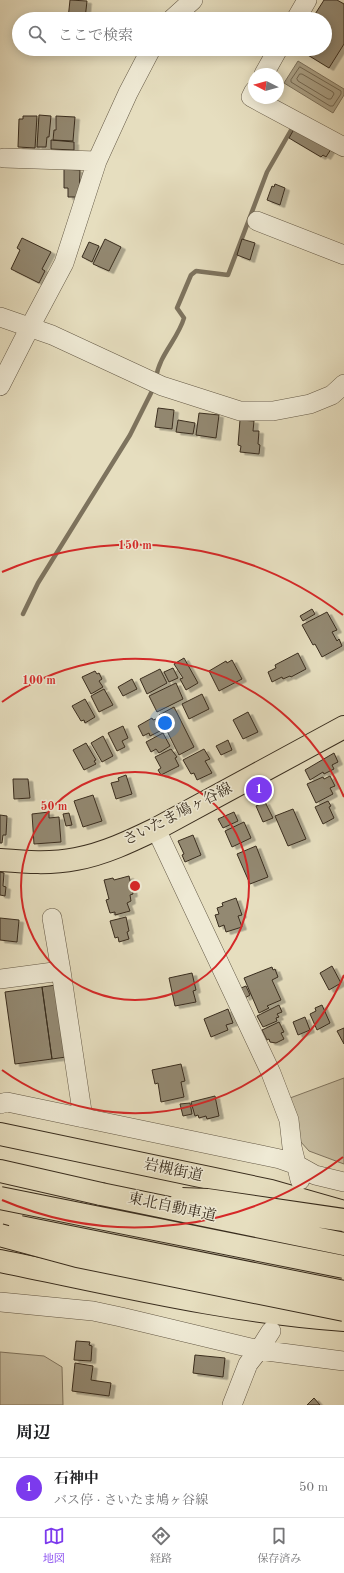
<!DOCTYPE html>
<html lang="ja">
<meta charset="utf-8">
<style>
body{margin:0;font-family:"Old Standard TT","Noto Serif JP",serif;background:#f2f2f2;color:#202124}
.compass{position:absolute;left:248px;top:68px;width:36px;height:36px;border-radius:50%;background:#fff;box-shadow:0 2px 10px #0003;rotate:276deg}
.you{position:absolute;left:165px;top:723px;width:14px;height:14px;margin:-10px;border:3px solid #fff;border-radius:50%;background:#1a73e8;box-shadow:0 0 0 6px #1a73e833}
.badge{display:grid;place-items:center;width:26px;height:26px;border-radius:50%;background:#7c3aed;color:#fff;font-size:13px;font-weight:700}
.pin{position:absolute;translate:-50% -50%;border:2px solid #fff;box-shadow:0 1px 4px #0006}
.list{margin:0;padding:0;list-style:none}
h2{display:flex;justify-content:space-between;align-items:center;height:52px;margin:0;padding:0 16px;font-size:17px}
h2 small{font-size:13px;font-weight:400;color:#757577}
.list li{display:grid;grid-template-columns:26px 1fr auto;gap:12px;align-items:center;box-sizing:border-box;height:60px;padding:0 16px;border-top:1px solid #e0e0e0}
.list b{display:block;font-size:15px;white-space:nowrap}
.list p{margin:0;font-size:13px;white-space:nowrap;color:#757577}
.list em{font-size:13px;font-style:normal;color:#757577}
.icon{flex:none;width:22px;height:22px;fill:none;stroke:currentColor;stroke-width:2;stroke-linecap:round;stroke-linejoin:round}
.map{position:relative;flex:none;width:344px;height:1405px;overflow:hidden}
.search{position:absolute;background:#fff;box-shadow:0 2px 10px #0003;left:12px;right:12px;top:12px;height:44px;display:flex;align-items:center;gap:10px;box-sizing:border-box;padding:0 14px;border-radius:22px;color:#757577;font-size:15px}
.sheet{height:112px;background:#fff}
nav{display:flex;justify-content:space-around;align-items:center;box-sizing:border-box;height:56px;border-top:1px solid #e0e0e0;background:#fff;font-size:11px;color:#757577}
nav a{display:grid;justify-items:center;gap:2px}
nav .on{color:#7c3aed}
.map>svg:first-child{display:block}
</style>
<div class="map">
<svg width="344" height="1405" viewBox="0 0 344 1405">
<defs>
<filter id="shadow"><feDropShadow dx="4.5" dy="2.5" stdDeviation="0" flood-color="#0004"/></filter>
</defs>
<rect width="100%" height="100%" fill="#e6debf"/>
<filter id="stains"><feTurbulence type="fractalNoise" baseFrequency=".005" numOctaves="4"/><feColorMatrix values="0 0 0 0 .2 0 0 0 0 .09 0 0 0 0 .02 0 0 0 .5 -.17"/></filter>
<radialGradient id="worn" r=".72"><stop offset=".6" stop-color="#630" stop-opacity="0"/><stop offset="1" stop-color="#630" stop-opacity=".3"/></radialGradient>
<path fill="#c9c0a4" stroke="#817661" d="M344,1078v86l-35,-13 -9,-10 -10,-43z
M0,1352l44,4 18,11 1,38h-63z"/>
<path fill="#aba288" stroke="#7d735e" d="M298,61l46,28v6l-11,18 -49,-30z"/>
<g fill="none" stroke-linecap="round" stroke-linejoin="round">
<path stroke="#726853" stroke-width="1" d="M300,67l41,24v3l-8,12h-3l-39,-24v-2z
M300,74h2l31,18 1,2 -3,5h-3l-30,-18 -1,-2z"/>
<path stroke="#7d735e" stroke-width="4.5" d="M156,378c3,-23 22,-39 28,-60l-7,-10 14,-33 5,-4 32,4 39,-103 27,-47
M23,614l15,-31 92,-148 24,-48"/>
</g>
<path fill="#938972" stroke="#392d1e" filter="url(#shadow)" d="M70,0l17,1 -2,18h-17z
M324,0h13l7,4v40l-15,24 -31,-19h27v-30h-13z
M39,115l12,1 -2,21h-2l-1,10h-9z
M23,116h14l-2,32 -17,-1 1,-28h4z
M56,116l19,1 -2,24 -20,-1 1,-10h2z
M297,124l36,22 -7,11 -3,-2 -2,2 -32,-19z
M51,140l23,2v8l-23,-1z
M64,169l16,1 -1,27h-11v-9h-4z
M275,184l10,4 -5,17 -13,-5 5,-14 2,1z
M22,238l29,14 -9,17 3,2 -6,12 -28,-14 9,-19 -3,-2z
M105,239l16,8 -12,24 -16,-7z
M242,239l13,4 -5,17 -13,-5z
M89,242l10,4 -7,16 -10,-5z
M158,408l16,2 -2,19 -17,-2z
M199,413l20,2 -3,23 -20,-3z
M178,420l17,3 -2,11 -17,-2z
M240,420l14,1 -1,10h6l-1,13 2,1 -1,9 -19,-2 1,-6 -3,-1z
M312,609l3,5 -12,7 -3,-5z
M327,612l10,18 -5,2 5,9 2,-2 3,7 -20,11 -7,-13 -2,1 -11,-20z
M298,653l8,16 -15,8 -1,-1 -7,3 -1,-2 -10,5 -4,-10 8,-4 -1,-3z
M184,658l14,25 -12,7 -6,-11 3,-1 -9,-14z
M232,660l10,19 -23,12 -10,-20 17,-10 1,2z
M173,668l5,10 -9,4 -5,-10z
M160,669l7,14 -20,11 -7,-15z
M95,671l2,3 2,-1 3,6 -3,2 4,6 -12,7 -9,-17z
M132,679l5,10 -14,7 -5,-9z
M176,683l7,16 -26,13 -8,-16z
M104,689l9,16 -14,7 -8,-16z
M202,694l7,15 -20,10 -7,-15z
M85,699l10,18 -10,6 -1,-3 -3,1 -9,-15z
M174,707l20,40 -15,8 -20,-40z
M248,712l10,20 -15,7 -10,-19z
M152,718l1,2 3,-1 6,11 -12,6 -1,-3 -6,3 -5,-10z
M123,726l5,12 -6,3 3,6 -8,4 -9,-18z
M163,733l7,13 -11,7 -3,-4 -5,3 -5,-10z
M103,736l10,20 -11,6 -11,-19z
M228,740l4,10 -11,5 -5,-9z
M86,743l10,17 -2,1 2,3 -12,6 -11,-20z
M171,749l6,8 -2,1 4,8 -18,9 -3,-5 3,-2 -6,-11z
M204,749l6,10 -5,2 7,12 -15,7 -3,-7 -3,1 -8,-14z
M334,753l4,9 -6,3 2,4 -10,5 -1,-2 -13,8 -5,-10z
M126,775l6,19 -16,5 -5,-16 8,-2 -1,-3z
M330,776l5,10 -5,2 3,6 -17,9 -9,-19 16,-7 1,2z
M13,779h15l2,19 -16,1z
M93,795l9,26 -19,6 -9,-26z
M328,801l3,5 -2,1 5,11 -11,6 -8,-17z
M265,802l8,16 -10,4 -7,-16z
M293,809l13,30 -18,7 -13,-30z
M49,812v6l10,-1 2,25 -27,2 -2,-30z
M234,812l4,9 -15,7 -5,-9z
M69,813l3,12 -6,1 -3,-12z
M0,815l7,1 -1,19h-3l-1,8h-2z
M244,822l7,16 -19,9 -7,-16z
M193,835l8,20 -16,7 -3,-7 2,-1 -6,-13z
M256,846l12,31 -18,7 -13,-30z
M0,872l4,1 -1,13 3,1 -1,9 -5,-1z
M129,876l4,18 -3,1 1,6 -4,2 3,8 -15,4v-3l-5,1 -4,-13 3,-1 -5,-19 9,-2 1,2z
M236,898l6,17 -4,1 4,11 -16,5 -2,-7 -5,2 -4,-12 4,-1 -2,-6 6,-2 -1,-3z
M126,917l3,14 -2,1 2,7 -10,3 -1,-5 -3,1 -5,-17z
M0,918l19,2 -2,22 -17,-2z
M332,966l9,17 -12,7 -9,-17z
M272,967l1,3 2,-1 3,8 -6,3 9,20 -14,6 2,2 -10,5 -15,-35z
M192,973l4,17 -3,1 3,11 -21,4 -6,-28z
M56,985l10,72 -14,2 -10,-72z
M246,986l4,9 -5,3 -4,-10z
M42,987l10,72 -37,5 -10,-72z
M279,1005l3,7 -5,2 2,3 -3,1 1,3 -14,6 -6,-11z
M322,1005l8,18 -13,7 -7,-16 6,-3 -1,-3z
M228,1009l5,14 -7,2 2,5 -17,7 -7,-18z
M305,1017l5,13 -12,5 -5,-13z
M279,1022l5,10 -3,1 3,6 -8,4 -6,-1 -1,-3 -2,1 -5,-10z
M344,1028v16l-7,-13z
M181,1064l4,17 -4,1 3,15 -23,5 -3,-19 -3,1 -3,-14z
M215,1096l4,20 -12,3 -1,-3 -7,2 -1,-3 -3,1 -4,-14z
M190,1103l2,11 -9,2 -3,-12z
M76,1341l14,1 -1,3 3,1 -1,15 -17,-1z
M195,1355l30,3 -2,19 -30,-4z
M75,1363l18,3 -2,14 20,3 -2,13 -37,-5z
M314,1398l6,7h-13z"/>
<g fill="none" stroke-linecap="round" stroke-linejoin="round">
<g stroke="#645946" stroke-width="20">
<path id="minor" d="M172,19l21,-19
M296,19l11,-19
M264,74l14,-25
M254,91l-3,6 93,50
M4,158l93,3
M257,221l87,34
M0,317l52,18 110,51 78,25h33l37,-7 22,-9 12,-11
M0,386l30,-59 34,-64 33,-102 31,-68 23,-44
M156,829l115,244 18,47 3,27 8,33
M52,918l9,53
M0,979l61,-8 22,147
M0,1104l7,-2 273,57 17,6 18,10 29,7
M0,1302l93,9 28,6 138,33 -11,14 -16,41
M271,1331l-12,19 85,11"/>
</g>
<g stroke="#392d1e" stroke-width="24">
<path id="major" d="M0,860c25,2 51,4 76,-1 28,-5 55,-18 80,-30l188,-102"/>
</g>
<g stroke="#392d1e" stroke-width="24">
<path id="highway" d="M0,1134l271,57 73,21
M0,1171l101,23
M0,1261c114,23 228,51 344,59"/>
</g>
<use href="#minor" stroke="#efead5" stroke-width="19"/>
<use href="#major" stroke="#e6debf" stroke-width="22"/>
<use href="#highway" stroke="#e6debf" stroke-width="22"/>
<g stroke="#392d1e" stroke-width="24" stroke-linecap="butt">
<path id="highway-bridge" d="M101,1194l243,50
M0,1198l344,69
M182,1199l25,1 137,20
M20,1227l324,65
M0,1235l77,21 267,54"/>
</g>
<use href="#highway-bridge" stroke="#e6debf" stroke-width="22"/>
</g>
<g fill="none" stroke="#d62828" stroke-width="2">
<circle cx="135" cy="886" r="114"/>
<path d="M344 975A227 227 0 0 1 2 1070M2 702A227 227 0 0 1 344 797"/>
<path d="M343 1157A341 341 0 0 1 2 1200M2 572A341 341 0 0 1 343 615"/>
</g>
<g text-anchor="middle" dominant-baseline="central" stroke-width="3" stroke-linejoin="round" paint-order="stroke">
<g font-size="15" fill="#392d1e" stroke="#efead5">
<text transform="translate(178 815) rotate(-27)">さいたま鳩ヶ谷線</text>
<text transform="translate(173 1171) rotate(12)">岩槻街道</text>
<text transform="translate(172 1208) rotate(12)">東北自動車道</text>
</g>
</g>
<circle cx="135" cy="886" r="6" fill="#d62828" stroke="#efead5" stroke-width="2"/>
<g font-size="12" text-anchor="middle" font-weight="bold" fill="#d62828" stroke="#efead5" stroke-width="3" stroke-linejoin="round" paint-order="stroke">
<text x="135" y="549">150 m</text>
<text x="39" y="684">100 m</text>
<text x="54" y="810">50 m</text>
</g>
<rect width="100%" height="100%" filter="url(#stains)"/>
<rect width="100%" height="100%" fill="url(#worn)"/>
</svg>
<svg class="compass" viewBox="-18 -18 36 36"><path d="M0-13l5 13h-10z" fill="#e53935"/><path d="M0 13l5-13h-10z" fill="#757577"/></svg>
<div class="you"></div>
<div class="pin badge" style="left:259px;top:790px">1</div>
<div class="search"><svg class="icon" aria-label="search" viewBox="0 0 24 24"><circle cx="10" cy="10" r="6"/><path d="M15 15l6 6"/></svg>ここで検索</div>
</div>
<section class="sheet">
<h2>周辺<small></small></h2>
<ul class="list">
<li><span class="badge">1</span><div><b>石神中</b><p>バス停 · さいたま鳩ヶ谷線</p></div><em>50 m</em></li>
</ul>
</section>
<nav>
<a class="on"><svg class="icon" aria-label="map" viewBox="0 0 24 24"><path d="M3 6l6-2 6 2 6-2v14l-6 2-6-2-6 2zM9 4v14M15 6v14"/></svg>地図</a>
<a><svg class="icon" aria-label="directions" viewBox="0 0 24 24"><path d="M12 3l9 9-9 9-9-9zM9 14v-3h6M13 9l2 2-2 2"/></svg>経路</a>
<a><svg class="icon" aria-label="saved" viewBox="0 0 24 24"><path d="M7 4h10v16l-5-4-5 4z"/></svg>保存済み</a>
</nav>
